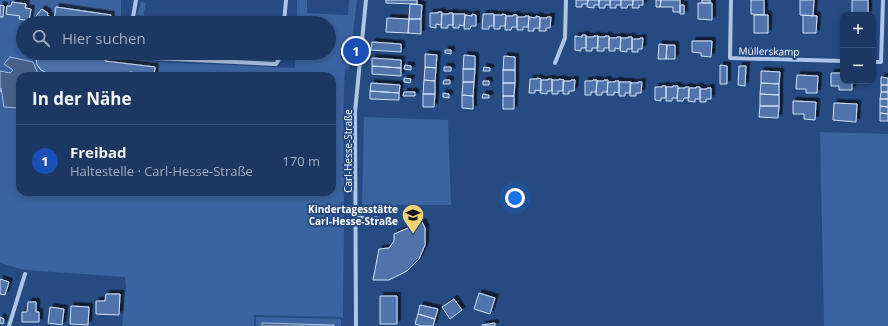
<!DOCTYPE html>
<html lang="de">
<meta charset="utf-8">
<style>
body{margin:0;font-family:"Open Sans",sans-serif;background:#29436b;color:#f1f3f6}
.controls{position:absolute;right:12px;top:12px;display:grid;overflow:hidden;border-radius:8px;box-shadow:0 2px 6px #0003}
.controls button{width:36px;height:36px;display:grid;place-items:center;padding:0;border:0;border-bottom:1px solid #3a5277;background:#1c3862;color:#f1f3f6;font:20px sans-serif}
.you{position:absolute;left:515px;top:198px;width:14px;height:14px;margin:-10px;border:3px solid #fff;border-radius:50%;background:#1a73e8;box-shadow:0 0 0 6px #1a73e833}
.badge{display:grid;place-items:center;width:26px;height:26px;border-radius:50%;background:#e797bd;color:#fff;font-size:13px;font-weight:700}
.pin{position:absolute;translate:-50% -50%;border:2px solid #fff;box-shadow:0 1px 4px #0006}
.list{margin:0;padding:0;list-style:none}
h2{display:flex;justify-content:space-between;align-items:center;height:52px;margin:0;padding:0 16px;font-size:17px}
h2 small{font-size:13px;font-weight:400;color:#a0acbe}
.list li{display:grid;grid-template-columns:26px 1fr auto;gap:12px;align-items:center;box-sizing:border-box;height:72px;padding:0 16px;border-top:1px solid #3a5277}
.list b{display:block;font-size:15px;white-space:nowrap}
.list p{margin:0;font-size:13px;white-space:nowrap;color:#a0acbe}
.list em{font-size:13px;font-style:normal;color:#a0acbe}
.icon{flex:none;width:22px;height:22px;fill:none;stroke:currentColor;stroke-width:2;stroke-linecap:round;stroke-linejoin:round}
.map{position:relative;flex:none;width:888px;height:326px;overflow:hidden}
.search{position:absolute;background:#1c3862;box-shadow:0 2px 6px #0003;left:16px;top:16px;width:320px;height:44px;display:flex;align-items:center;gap:10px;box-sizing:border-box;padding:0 14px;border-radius:22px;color:#a0acbe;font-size:15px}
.panel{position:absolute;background:#1c3862;box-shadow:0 2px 6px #0003;left:16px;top:72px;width:320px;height:124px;border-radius:12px}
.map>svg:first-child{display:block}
</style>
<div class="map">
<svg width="888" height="326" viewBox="0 0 888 326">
<defs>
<filter id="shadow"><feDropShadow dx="3.5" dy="-3.5" stdDeviation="0" flood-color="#0009"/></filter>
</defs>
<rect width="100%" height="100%" fill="#264a82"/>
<path fill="#3b639f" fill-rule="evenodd" d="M0,0h121v23h-98v30h96v4l38,5 138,6 1,-15h33v-30h-32v-23h10v13l41,2 1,-15h8l-8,68 -4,1c-3,46 -1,92 -1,138 0,36 -1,73 -1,110l-89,-2v11h-132l4,-40 -1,-9 -100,-7 -25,-7zM20,76h312v116h-312z
M141,2l5,1 -3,13 -6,-1z
M364,117l84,3 3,85h-89z
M820,132l68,2v192h-64z
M256,317l85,2v7l-79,-3v3h-6z"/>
<path fill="#486189" stroke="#a3bfe7" d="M10,57l23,5 6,14h-19v32l-16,-1 -3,-19 -1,4v-21l10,2 3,-3 -9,-6z
M262,323l72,2v1h-72z"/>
<path fill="#4f73aa" stroke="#d2e0f5" filter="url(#shadow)" d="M386,0h31v4l-31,-1z
M576,0h12l-1,4h-5v3h-6z
M588,0h11v5h-5v3l-7,-1z
M599,0h11v5h-5v3h-6z
M610,0h11v5h-5v3h-6z
M621,0h12v5h-5l-1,3h-6z
M633,0h10v5h-4v3h-7z
M656,0h5l-1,7h-4z
M661,0h19v12h-7v-5h-13z
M702,0h8v3h-8z
M751,0h13v15l-13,-1z
M800,0h14l-1,16 -13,-1z
M852,0h16v15h-16z
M12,2l14,2 -1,4 6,1 -2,12 -10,-2 1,-3 -14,-2 1,-8h4z
M698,3h14v17l-14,-1z
M410,4l12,1 -1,14h-12z
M0,5l4,1 -1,11h-3z
M680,5h4v9h-4z
M56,7l55,8 -1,8h-80l12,-14 6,4 -1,2 7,4z
M438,12h4l-1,13 -5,-1v4l-6,-1v-14h8z
M449,13h4v12h-5v3h-7l1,-14h7z
M453,14h12l-1,12 -5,-1v3h-6z
M472,14l4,1v11h-5l-1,3h-6l1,-14 7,1z
M483,14h11v12h-5v3h-7z
M502,14l4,1 -1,11h-5v3h-6v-14h8z
M513,15h4v12h-5l-1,3h-6l1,-14h7z
M754,15h14v18h-14z
M803,15l14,1 -1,17h-13z
M525,16h4l-1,11h-5v3h-6v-13h8z
M536,16l4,1v11h-6v3h-6l1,-14 7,1z
M547,17h4l-1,11h-4v3h-7l1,-13h7z
M387,18l22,1 -1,14 -22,-1z
M409,19h12v15l-13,-1z
M582,35h4v13h-5v3l-6,-1v-14l7,1z
M594,36h4v12h-6v3h-6v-14h8z
M605,36h4v12h-5v3h-7l1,-14h7z
M617,37h4l-1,12 -5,-1v3h-6v-13h8z
M628,37h4v12h-5v3l-7,-1 1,-13h7z
M640,38h3l-1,11h-4v3h-6v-13h8z
M692,41h20l-1,16 -10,-1v-3l-9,-1z
M372,42l29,2v8l-30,-2z
M659,44l8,1 -1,14h-8z
M667,45h8v14h-9z
M445,50h6v4l-6,-1z
M40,53h67l-2,8 50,6 -1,9h-7v-2l-17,-2 -1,4h-59l-23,-3 -6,-3 -4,-5 -1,-11 3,1z
M425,54l12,1 -1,13 -11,-1z
M464,55l11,1v13h-12z
M504,56l11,1v13h-12z
M372,58l29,2v8l-29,-2z
M405,65l6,1v4l-7,-1z
M720,65l7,1v18h-7z
M372,66l29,2v8l-29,-2z
M739,66h7l-1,20 -7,-1z
M425,67l11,1 -1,13 -11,-1z
M444,67h7v4h-7z
M484,67l6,1v3h-7z
M463,69h12l-1,13h-11z
M503,70h12v13h-12z
M761,71l19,1 -1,12 -18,-1z
M831,73h12v8h9v9h-13v-4h-8z
M797,75l21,1 -1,17h-11v-4h-10z
M881,77l7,1v7h-7z
M404,78l7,1 -1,4 -6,-1z
M537,78l4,1v12l-6,-1v3h-6l1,-14h7z
M548,79h4v12h-5v3l-7,-1 1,-13h7z
M559,79l5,1 -1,11h-5v3h-6v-14h7z
M424,80l11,1v13h-12z
M444,80h6v4h-7z
M571,80h4l-1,11h-5v3h-6v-13h8z
M593,80h4l-1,12h-5v3h-6v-14h7z
M604,80h4l-1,12h-5v3h-6l1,-14h7z
M483,81h6v4h-6z
M615,81h4v12l-5,-1v3h-7l1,-13h7z
M463,82h11l-1,14 -11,-1z
M619,82h12l-1,11h-5v3h-6z
M638,82h4l-1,11h-5v3h-6v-13h8z
M371,83l29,2 -1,8 -29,-2z
M503,83h12l-1,13h-11z
M761,83l18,1v11l-19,-1z
M881,85h7v7h-7z
M662,86h4v12h-5v3l-6,-1v-13h7z
M673,86h5l-1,12h-5v3h-6v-14h7z
M685,87h4v11h-5l-1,3h-6l1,-13h7z
M696,87h4v12h-5v3l-7,-1 1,-13h7z
M707,88h4v11h-5v3h-6v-13h7z
M370,91l29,2v7l-29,-1z
M404,92h11v4h-12z
M881,92h7v7h-8z
M443,93l6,1v4l-6,-1z
M423,94h12l-1,13h-11z
M483,94l6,1v3h-7z
M760,94l19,1v11h-19z
M462,95l11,1v13l-11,-1z
M503,96h11v13h-11z
M880,99h8v8l-8,-1z
M793,101l23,1 -1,18 -11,-1v-5h-11z
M834,103l23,1 -1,18 -23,-2z
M760,106h19l-1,12 -19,-1z
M880,106l8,1v7l-8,-1z
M880,113l8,1v7h-8z
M422,222l3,6v17l-6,14 -12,12 -18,9h-16l6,-31 10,-1 5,-7v-7z
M0,279l9,3 -4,13 -5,-1z
M479,293l16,5 -5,16 -16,-5z
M106,294h14l-1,21 -23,-1v-13h9z
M380,296h17v28h-17z
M454,299l8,11 -12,9 -8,-12z
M28,302h8v10h3v10h-17v-10h5z
M420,305l18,4 -3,10 -17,-5z
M71,306l18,1 -1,18 -18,-1z
M50,307l14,2 -2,16 -14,-2z
M418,314l17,5 -2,7h-11l-7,-2z
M0,317l4,2 -1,5 -3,-1z
M495,323v3h-13v-1z"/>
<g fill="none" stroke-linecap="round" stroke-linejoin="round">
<path stroke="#aec5e7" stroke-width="3" d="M355,217l22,1 8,2"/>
<path stroke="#aec5e7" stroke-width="4" d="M731,0l-1,58 113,3
M132,23l4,-23
M284,23l2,-23
M138,53l5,4 9,1 124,6 7,-11
M873,62h8l2,-62
M555,63l10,-25 1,-38
M9,326l16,-52
M356,326l-1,-214 11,-112"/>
</g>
<defs>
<g id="school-pin" transform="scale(1.15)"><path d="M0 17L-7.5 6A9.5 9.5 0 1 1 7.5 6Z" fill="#efd274" stroke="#264a82"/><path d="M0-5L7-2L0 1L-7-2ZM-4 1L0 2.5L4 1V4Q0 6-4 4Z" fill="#111"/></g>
</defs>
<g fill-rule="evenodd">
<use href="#school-pin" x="413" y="215"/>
</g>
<g text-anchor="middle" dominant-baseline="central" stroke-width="4" stroke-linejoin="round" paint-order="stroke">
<g font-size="10" fill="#fff" stroke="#264a82">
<text transform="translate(769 51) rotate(1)">Müllerskamp</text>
<text transform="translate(348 151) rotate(-90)">Carl-Hesse-Straße</text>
</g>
<g font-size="10" font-weight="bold" fill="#fff" stroke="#264a82" text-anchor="end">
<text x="398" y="209">Kindertagesstätte<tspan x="398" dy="12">Carl-Hesse-Straße</tspan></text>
</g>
</g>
</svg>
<div class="controls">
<button>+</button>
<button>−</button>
</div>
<div class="you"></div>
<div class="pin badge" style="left:356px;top:51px;background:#1a4fb4">1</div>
<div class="search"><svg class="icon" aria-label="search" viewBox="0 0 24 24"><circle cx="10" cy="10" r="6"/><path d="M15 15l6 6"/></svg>Hier suchen</div>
<section class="panel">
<h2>In der Nähe<small></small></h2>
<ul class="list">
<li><span class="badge" style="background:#1a4fb4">1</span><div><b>Freibad</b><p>Haltestelle · Carl-Hesse-Straße</p></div><em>170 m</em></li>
</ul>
</section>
</div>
